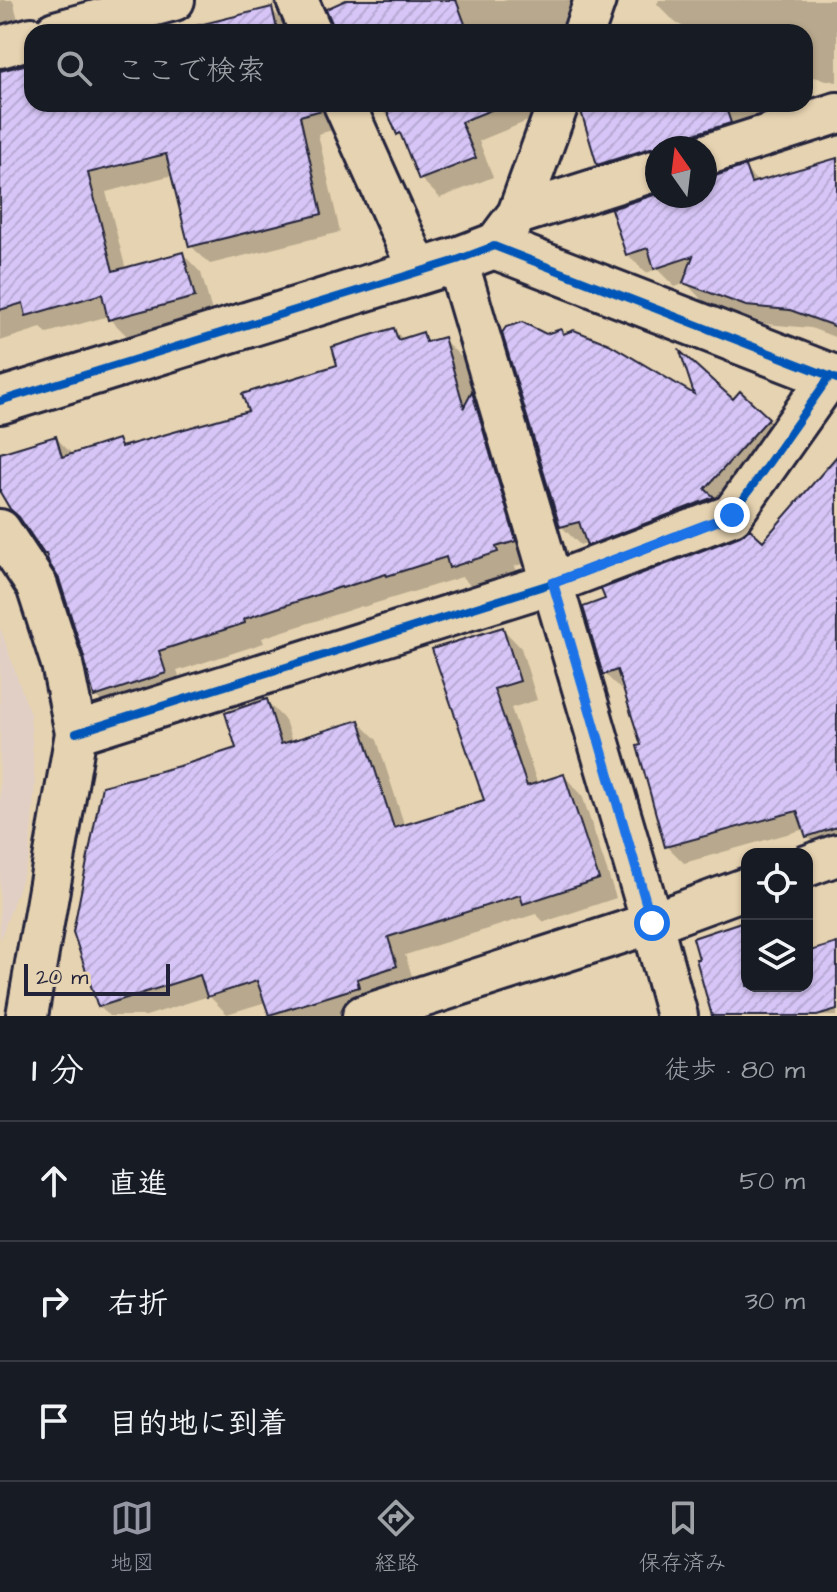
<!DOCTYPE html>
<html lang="ja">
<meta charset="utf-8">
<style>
body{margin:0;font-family:"Architects Daughter","Klee One",sans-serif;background:#20242c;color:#f1f3f6}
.controls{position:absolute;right:24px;bottom:24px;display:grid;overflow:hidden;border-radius:16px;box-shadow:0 2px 6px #0004}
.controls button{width:72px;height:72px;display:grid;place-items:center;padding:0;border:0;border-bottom:2px solid #363941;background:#171b24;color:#f1f3f6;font:40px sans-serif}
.compass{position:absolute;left:645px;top:136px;width:72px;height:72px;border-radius:50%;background:#171b24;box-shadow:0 2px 6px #0004;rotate:346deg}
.scale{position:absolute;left:24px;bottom:20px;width:146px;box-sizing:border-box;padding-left:8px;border:4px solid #22223b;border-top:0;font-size:22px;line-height:28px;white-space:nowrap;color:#22223b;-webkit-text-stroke:6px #e6d3b1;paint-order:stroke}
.stop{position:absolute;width:24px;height:24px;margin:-18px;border:6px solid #1a73e8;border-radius:50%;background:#fff}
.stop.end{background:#1a73e8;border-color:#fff;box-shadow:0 2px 8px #0008}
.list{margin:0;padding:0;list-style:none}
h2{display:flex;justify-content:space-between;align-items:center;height:104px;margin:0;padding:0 32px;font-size:34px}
h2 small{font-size:26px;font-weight:400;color:#9ea1a6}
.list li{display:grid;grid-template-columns:52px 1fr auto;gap:24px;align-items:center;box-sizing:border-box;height:120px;padding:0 32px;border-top:2px solid #363941}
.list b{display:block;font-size:30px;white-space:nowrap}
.list em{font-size:26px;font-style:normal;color:#9ea1a6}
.icon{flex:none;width:44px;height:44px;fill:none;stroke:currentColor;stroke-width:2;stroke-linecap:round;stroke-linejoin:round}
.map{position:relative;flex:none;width:837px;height:1016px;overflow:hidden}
.search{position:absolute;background:#171b24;box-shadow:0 2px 6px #0004;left:24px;right:24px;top:24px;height:88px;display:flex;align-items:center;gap:20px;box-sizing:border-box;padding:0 28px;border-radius:24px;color:#9ea1a6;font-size:30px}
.sheet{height:464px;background:#171b24}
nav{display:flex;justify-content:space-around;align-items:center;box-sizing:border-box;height:112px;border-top:2px solid #363941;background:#171b24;font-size:22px;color:#9ea1a6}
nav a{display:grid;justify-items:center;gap:4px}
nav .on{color:#9495a2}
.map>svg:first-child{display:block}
</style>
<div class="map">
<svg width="837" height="1016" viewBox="0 0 837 1016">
<defs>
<pattern id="building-hatch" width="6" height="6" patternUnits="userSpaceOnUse" patternTransform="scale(2)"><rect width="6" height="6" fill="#d6c5f6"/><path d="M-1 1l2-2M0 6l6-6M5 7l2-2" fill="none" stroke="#b7a9d4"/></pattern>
</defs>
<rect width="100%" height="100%" fill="#e6d3b1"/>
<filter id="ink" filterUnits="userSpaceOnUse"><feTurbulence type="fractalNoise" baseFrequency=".0125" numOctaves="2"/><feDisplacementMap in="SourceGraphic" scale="16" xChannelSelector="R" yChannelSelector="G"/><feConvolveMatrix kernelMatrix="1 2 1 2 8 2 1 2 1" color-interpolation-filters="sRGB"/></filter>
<g filter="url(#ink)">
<path fill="#e1cfc6" d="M0,627l30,87 5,71 -6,72 -29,84z"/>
<path fill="#0003" d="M0,0h13l10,40 -23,13z
M351,0h219l4,27 -15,2v3h-224z
M659,0h178v82l-29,-6 10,31 -113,41h-48v22l-39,13 -19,-19 -17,-60h223v-72h-111l-18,-9 -19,-19z
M271,9l19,19 1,4h-111z
M0,71l32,14v19h318l-10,24 -22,6 22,98 -130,32 -19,-18 -18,-71 -67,17 20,78 57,-16 18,19 12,42 -84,23 -19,-19 -1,-3 -62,17 -6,-5 -41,13z
M376,104h187l-23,12 -61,25 14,36 -53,21 -19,-19 -16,-39 -6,-6 -9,-21 -4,2z
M837,165v173l-26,-10 -45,-4 -62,-22 -18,-19 -11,4 -18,-18 -11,4 -19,-19 31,-58h47v-17l40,-10 14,14z
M394,330l10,10 18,-5 8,8 13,-4 20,20 11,38 17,17 43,147 -19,5 2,6 -46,14 -9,-9 -99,30 -1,-1 -100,32 2,5 -87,28 8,22 -70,23 -19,-20 -35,-118 -11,-20 -50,-70v-33l56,-17 17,17 45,-13 6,6 126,-36 90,-46z
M561,331l4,5 132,63 37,3 34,17 18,18 -64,71 -115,55 -19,-21 -8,3 -19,-19 -15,-190z
M837,459v390l-13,4 -16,-17 -3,-7 -121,34 -17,-17 -23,-99 -19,-58 -4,1 -16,-16 159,-130z
M503,629l18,19 16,52 -26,8 27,77 26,-9 18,19 34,103 -72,24 -8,-8 -131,41 10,30 -46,31h-98l-5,-14 -39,12 -18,-18 -63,20h-37l-10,-10 167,-305 19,19 7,22 67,-20 18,18 28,87 81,-26 -51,-151z
M747,922v64h60v-32l30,-9v71h-123z"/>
<path fill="url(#building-hatch)" stroke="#22223b" stroke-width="2" d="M346,0h110l12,32h-134l-2,-9 -6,-14z
M272,7l5,22 7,-2 2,5h-115z
M32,63v41h289l1,6 -22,6 22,98 -133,33 -23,-93 -78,19 25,98 70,-19 12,45 -87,23 -6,-26 -76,22 -3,-13 -23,7v-239z
M384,104h110l2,4 -35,14 15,36 -57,22 -19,-47 -3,2z
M600,104h146v1l-19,6 4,12 -34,10 -8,6 -5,9h-34l-53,17 -16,-54z
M837,158v169l-47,-17 -44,-4 -63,-23 10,-27 -39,13 -6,-21 -22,7 -15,-46 46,-15v2h48v-19h7l33,-11 6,17z
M522,322l24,12 15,-5 2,5 11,-4 35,14 85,50 -14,-43 53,48 7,-8 29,27 -64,71 9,8 -127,49 -8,-24 -19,5 -58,-194 4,-6z
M394,328l4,12 25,-8 3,10 18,-5 20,70 8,-15 44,149 -20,6 2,5 -49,16 -3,-11 -59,19 -1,-2 -44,14 -1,-1 -97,32 1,4 -86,28 7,22 -72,24 -10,-40 -25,-78 -10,-16 -3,-9h-2l-25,-37 -9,-8 -10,-17v-39l56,-17 6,21 56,-18 3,8 127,-36 -6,-17 95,-29 -5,-18z
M837,456v371l-31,10 -9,-26 -132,36 -28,-101 4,-1 -24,-75 -14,5 -20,-68 22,-8 -4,-10 139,-53 10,-7 13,12z
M503,627l17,54 -26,8 33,97 37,-12 35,105 -76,25 -3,-9 -132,42 9,29 -40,13 2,8 -90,28 -12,-34 -50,16 -7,-22 -102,32 -25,-75 29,-146 81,-21 53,-17 -11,-35 42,-14 14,45 78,-24 35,108 90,-28 -52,-151z
M747,920v66h60v-34l30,-9v67l-20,6h-105l-16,-57h3l-6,-21z"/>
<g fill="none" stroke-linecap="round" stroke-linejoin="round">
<g stroke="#22223b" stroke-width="46">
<path id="minor" d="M297,0l14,32
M55,32l119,-32
M584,32l11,-32
M0,47l32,-9
M344,104l75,167
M705,155l132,-42
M518,214l139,-44
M494,246l24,-32 40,-110
M457,260l195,663 25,93
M0,530l37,56 25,78 14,69 -49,283
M76,733l477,-150 179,-68 98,-139
M807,866l30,-11
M363,1016l289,-93 95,-35"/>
</g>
<g stroke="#22223b" stroke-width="50">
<path id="tertiary" d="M0,401l457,-141 37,-14 343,133"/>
</g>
<use href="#minor" stroke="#e6d3b1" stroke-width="40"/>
<use href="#tertiary" stroke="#e6d3b1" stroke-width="44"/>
<g stroke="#e6d3b1" stroke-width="13">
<path id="cycleway" d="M0,401l457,-141 37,-14 343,133
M76,733l477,-150 179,-68 98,-139"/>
</g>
<use href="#cycleway" stroke="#0057b8" stroke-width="8"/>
</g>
</g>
<g fill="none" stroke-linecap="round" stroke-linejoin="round" filter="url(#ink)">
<path stroke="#1a73e8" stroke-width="10" d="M652,923l-99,-340 179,-68"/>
</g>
</svg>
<div class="controls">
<button><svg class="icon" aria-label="locate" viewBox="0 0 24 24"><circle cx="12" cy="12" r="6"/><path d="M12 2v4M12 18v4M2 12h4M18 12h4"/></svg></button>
<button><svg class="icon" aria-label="layers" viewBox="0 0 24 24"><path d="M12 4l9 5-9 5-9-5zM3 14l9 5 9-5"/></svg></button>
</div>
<svg class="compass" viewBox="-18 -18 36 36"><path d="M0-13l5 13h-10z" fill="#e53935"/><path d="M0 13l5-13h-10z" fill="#9ea1a6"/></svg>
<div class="scale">20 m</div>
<div class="stop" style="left:652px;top:923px"></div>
<div class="stop end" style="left:732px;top:515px"></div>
<div class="search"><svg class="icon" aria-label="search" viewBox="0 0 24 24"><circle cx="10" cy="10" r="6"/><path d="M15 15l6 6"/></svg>ここで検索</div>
</div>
<section class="sheet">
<h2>1 分<small>徒歩 · 80 m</small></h2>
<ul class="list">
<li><svg class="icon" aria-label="ahead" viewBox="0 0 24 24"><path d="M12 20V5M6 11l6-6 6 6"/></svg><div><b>直進</b></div><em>50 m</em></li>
<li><svg class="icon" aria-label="right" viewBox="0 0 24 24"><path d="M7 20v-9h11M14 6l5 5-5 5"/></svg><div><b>右折</b></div><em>30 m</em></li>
<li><svg class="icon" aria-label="arrive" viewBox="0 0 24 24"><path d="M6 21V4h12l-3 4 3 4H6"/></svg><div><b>目的地に到着</b></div></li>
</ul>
</section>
<nav>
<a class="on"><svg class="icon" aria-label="map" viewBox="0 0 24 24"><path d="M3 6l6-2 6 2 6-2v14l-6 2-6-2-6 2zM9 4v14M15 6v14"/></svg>地図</a>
<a><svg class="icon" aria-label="directions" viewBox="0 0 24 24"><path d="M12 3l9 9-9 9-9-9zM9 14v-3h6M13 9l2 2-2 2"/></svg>経路</a>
<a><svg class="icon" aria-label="saved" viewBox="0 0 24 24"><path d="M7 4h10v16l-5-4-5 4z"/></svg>保存済み</a>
</nav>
